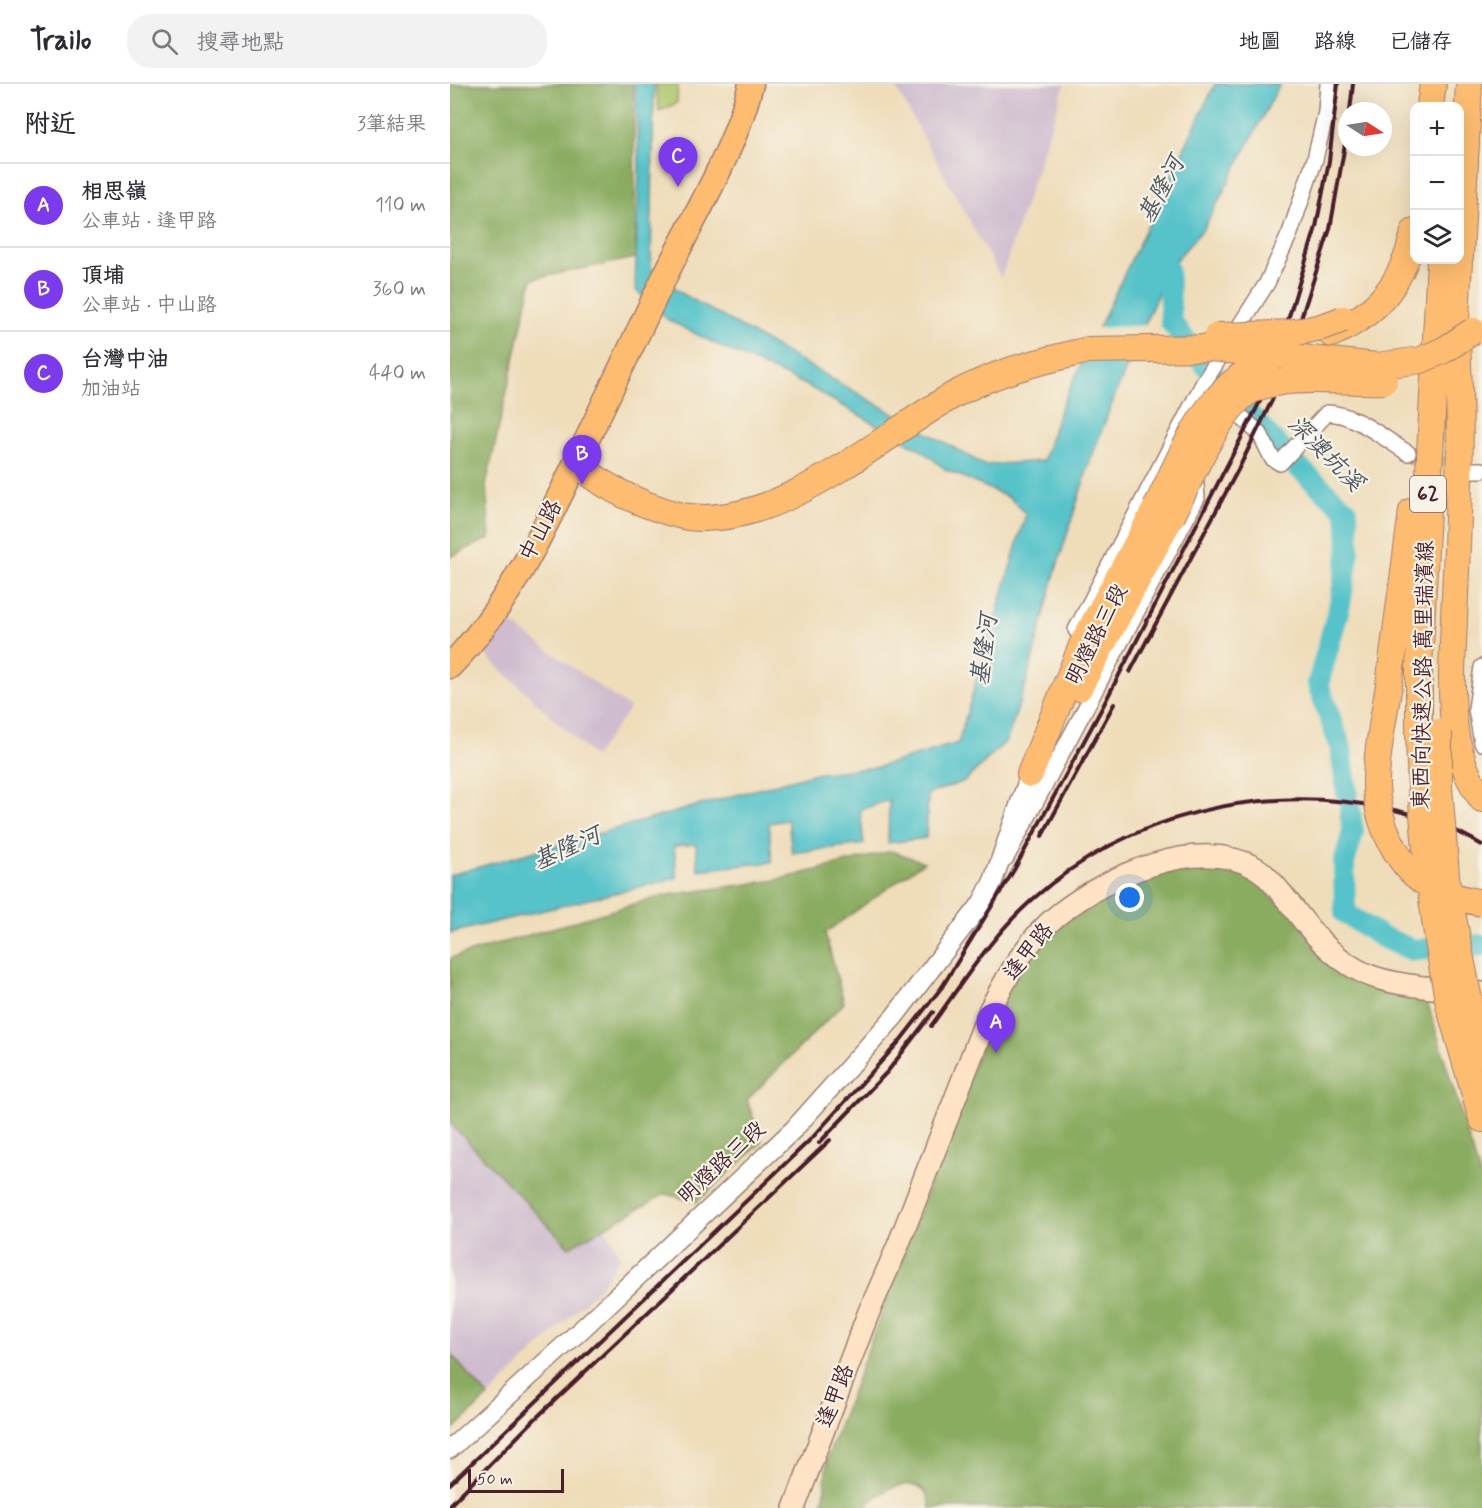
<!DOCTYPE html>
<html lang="zh-TW">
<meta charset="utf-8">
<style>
body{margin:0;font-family:Mynerve,"LXGW WenKai TC",sans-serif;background:#f2f2f3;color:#2b2b33}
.controls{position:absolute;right:18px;top:18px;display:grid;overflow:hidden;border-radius:12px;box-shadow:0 6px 24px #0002}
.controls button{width:54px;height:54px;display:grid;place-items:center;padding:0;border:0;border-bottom:2px solid #e1e1e2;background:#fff;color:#2b2b33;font:30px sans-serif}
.compass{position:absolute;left:888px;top:18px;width:54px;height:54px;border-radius:50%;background:#fff;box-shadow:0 6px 24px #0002;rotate:102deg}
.scale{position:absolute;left:18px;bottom:15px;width:96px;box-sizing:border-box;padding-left:6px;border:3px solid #4a1f2b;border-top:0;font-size:16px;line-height:21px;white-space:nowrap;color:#4a1f2b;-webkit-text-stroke:4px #f7f3e8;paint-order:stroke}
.you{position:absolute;left:680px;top:814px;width:21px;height:21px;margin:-15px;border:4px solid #fff;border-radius:50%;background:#1a73e8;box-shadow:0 0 0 9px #1a73e833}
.badge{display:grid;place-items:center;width:39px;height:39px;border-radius:50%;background:#7c3aed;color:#fff;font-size:20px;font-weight:700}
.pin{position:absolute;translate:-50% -50px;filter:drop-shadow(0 2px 3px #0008)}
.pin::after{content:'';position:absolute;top:32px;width:21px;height:18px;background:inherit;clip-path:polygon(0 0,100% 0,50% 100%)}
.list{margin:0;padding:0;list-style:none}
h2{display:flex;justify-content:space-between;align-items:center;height:78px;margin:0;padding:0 24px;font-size:26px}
h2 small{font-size:20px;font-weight:400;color:#7c7c81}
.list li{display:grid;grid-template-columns:39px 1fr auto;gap:18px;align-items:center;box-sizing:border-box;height:84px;padding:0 24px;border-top:2px solid #e1e1e2}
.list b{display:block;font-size:22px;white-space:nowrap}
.list p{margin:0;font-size:20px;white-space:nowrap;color:#7c7c81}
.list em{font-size:20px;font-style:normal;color:#7c7c81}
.icon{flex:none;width:33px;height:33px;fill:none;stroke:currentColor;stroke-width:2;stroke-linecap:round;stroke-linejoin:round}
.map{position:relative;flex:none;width:1032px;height:1424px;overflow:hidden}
header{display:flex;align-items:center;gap:36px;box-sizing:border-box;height:84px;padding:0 30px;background:#fff;border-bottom:2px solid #e1e1e2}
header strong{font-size:28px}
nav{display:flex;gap:33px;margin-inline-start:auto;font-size:21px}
.search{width:420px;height:54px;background:#f2f2f3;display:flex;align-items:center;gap:15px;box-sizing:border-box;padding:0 21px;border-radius:24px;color:#7c7c81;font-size:22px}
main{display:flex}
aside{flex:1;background:#fff}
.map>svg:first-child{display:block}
</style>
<header>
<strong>Trailo</strong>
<div class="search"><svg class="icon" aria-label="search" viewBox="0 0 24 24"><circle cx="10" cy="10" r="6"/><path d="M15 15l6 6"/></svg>搜尋地點</div>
<nav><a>地圖</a><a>路線</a><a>已儲存</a></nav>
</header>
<main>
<aside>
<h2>附近<small>3筆結果</small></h2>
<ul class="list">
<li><span class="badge">A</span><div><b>相思嶺</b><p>公車站 · 逢甲路</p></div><em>110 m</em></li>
<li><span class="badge">B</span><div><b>頂埔</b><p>公車站 · 中山路</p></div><em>360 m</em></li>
<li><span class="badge">C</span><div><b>台灣中油</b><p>加油站</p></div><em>440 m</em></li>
</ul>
</aside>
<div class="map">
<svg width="1032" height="1424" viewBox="0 0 1032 1424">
<rect width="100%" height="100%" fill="#f7f3e8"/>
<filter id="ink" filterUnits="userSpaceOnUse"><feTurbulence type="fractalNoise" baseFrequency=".0167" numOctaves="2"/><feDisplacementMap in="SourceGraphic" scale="12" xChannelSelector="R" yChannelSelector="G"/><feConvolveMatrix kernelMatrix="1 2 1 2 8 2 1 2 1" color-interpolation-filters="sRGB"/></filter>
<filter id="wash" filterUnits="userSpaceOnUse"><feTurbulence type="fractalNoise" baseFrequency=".008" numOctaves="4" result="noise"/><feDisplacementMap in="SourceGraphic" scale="24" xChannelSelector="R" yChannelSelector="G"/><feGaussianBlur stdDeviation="1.35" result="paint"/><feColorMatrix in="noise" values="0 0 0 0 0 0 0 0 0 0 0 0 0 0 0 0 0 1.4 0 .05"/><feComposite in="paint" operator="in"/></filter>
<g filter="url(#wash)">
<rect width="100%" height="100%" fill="#efddba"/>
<path fill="#cfbdcf" d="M444,0h171l-64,194z
M59,538l121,86 -36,49 -110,-104z
M0,1039l119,124 36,-20 15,30 -19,29 -113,111 -38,-44z"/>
<path fill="#adc76d" stroke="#7c734c" stroke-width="1.5" d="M206,0h22l-1,19 -18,8z"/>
<path fill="#8aac60" stroke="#6a6646" stroke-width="1.5" d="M0,0h183l3,174 -104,21 -46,206 4,53 -40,19z
M441,767l33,11 -99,71 19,70 -97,97 15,42 -65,60 -32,-8 -96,53 -119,-124v-165l211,-62 116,-16z
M788,772l112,112 76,30 56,184v326h-552c-2,-41 -50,-20 -66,0h-46l6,-9 3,-40 179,-480 64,-60 99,-60z
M0,1269l38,44 -38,36z"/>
<path fill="#55c3c9" stroke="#50717a" stroke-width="1.5" d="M185,0h19l-3,184 30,25 303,172 59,-4 18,-54 154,-323h65l-76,144 -36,41 -53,126 -27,72 -33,106 -29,110 -19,57 -42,41 -37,13 -2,44 -38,5 1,-43 -29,10 4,34 -72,9 -4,-33 -19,3 3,39 -74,8 -2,-26 -22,2 3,32 -227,55v-58l362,-101 66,-7 80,-24 68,-229 -16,-16 -65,-29 -22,-18 -117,-66 -78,-35 -60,-30 -33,-31 4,-122z"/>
<path fill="#efddba" d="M698,241l-14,34 -55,3 16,-34z"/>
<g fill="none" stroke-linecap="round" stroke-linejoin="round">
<path stroke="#55c3c9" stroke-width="22" d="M709,170l9,15 3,53 47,59 78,84 51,46 2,39 -9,54 -22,80 23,65 6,44
M900,726l3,22 -9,31 1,50 37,24 31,13 69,-5"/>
</g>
</g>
<g filter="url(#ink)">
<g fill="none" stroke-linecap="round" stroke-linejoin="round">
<path stroke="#ceb79d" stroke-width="15" stroke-dasharray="15 8" stroke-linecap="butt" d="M958,369l58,15"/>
<g stroke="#9c7e72" stroke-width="18">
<path id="minor" d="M776,319l34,31 12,24 8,5 47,-50c29,1 56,25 81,40
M1022,386h10
M626,546l128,-248 63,-99 23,-50 25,-74 11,-47 2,-28
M1032,583l-6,42 6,34
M556,774l191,-360 -2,-25"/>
</g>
<g stroke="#9c7e72" stroke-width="21">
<path id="tertiary" d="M0,1365l132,-120 212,-200 100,-112 87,-113 12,-23 37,-107"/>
</g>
<g stroke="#9c7e72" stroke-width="24">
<path id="secondary" d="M344,1424l74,-194 29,-66 93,-239c18,-34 38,-71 69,-95 48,-38 138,-79 197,-46 14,7 42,47 54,61 15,18 34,35 56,45 29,13 83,15 116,19"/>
</g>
<g stroke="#9c7e72" stroke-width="27">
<path id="primary" d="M0,582c59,-60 94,-137 130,-212 28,-58 56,-117 84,-176 31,-64 70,-125 87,-194"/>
</g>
<g stroke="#9c7e72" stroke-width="28">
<path id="trunk" d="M980,22l3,-22
M1010,172l9,-172
M1006,239c3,53 5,106 3,159 -1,46 -3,91 -5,137 -2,61 -10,128 28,180
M881,250c48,-21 72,-52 83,-102
M1005,255l4,-79
M127,378c18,19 43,32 68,42 14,5 29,11 44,13 90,11 188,-78 263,-121 47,-26 86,-34 136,-46
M939,601l23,-174
M629,604l92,-171
M969,646v-62l21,-408
M580,690l53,-131 73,-135
M999,921l33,114
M1020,921l12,48"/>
</g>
<use href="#minor" stroke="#fff" stroke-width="15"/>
<use href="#tertiary" stroke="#fff" stroke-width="18"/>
<use href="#secondary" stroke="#fee4c5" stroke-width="21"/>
<use href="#primary" stroke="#fdbc6f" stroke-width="24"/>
<use href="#trunk" stroke="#fdbc6f" stroke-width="26"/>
<path stroke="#4a1f2b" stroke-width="4" d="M900,27l3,-27
M680,588l110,-206 39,-80 51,-157 17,-96
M592,752l72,-132
M481,942c32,-44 61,-91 102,-127 97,-86 227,-116 352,-91 35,7 66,18 97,37
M369,1059l69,-72 45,-59
M0,1400l363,-347 86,-95 43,-55 72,-117 88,-162 166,-322 48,-159 13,-66 9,-77
M0,1421l84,-85 296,-280"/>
<g stroke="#9c7e72" stroke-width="28" stroke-linecap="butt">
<path id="trunk-bridge" d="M767,252c42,-2 87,1 126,-17
M638,266l122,-2 167,18 44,-6 23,-10 29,-19
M706,424c31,-64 51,-125 122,-153
M722,432c17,-34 46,-108 80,-126 34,-17 94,-7 132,-9
M939,601c-5,31 -12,63 -13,95 -1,39 21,90 58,108 14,8 32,12 48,15
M969,646c1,93 13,183 30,275
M989,648v55l8,100 23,118"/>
</g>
<use href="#trunk-bridge" stroke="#fdbc6f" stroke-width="26"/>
</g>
</g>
<g text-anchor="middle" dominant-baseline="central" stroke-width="4.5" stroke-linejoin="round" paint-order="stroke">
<rect fill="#f7f3e8" stroke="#7e5f64" stroke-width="1.5" x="960" y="392" width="36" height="36" rx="4.5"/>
<g font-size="21" font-weight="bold" fill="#4a1f2b">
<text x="978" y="410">62</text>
</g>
<g font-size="22" fill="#4a1f2b" stroke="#f7f3e8">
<text transform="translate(91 447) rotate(-62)">中山路</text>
<text transform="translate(647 551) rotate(-63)">明燈路三段</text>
<text transform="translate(974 591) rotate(-89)">東西向快速公路 萬里瑞濱線</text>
<text transform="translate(579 868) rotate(-52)">逢甲路</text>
<text transform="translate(272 1079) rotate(-43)">明燈路三段</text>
<text transform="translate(386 1312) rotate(-69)">逢甲路</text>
</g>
<g font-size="24" font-style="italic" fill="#4e5862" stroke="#f7f3e8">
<text transform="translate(712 106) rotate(-62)">基隆河</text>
<text transform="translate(875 370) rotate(45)">深澳坑溪</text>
<text transform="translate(535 566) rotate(-82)">基隆河</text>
<text transform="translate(117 765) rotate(-24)">基隆河</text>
</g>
</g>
</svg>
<div class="controls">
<button>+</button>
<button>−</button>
<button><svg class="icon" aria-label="layers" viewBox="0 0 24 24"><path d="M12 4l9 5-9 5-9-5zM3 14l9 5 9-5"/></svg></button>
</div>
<svg class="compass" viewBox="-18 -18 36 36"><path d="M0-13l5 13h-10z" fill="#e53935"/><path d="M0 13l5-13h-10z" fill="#7c7c81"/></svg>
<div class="scale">50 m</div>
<div class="you"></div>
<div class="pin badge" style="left:546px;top:969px">A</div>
<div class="pin badge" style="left:132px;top:401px">B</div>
<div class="pin badge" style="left:228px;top:103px">C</div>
</div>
</main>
